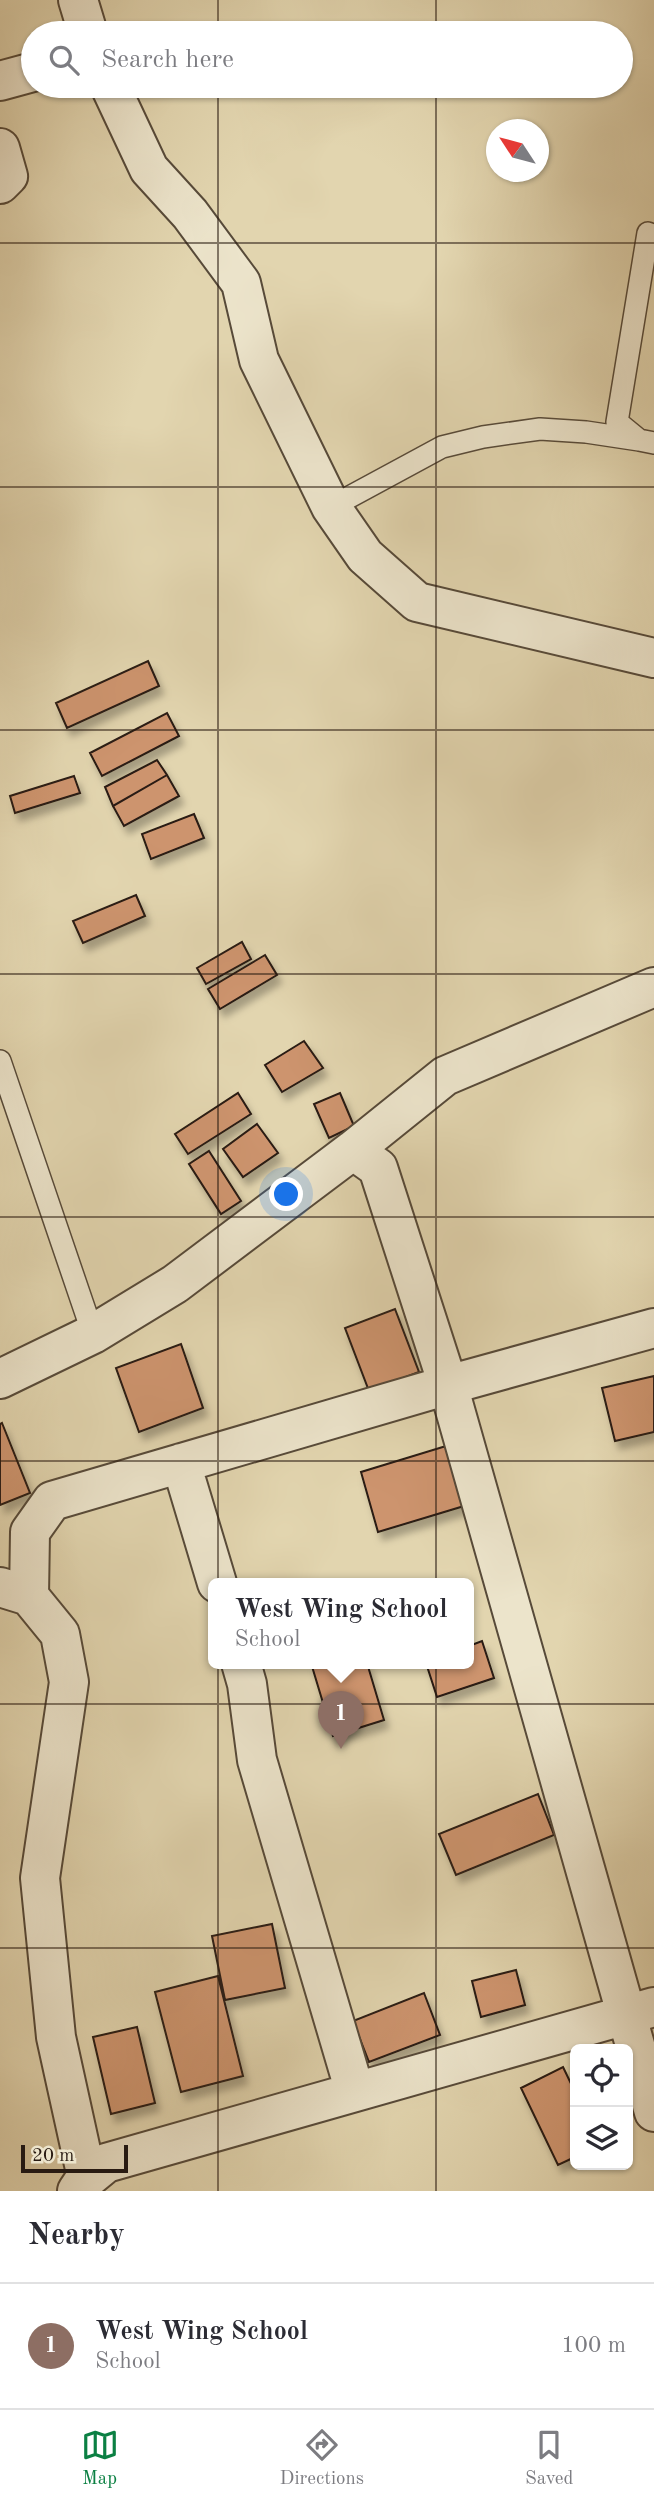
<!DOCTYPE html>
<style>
body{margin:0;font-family:"Old Standard TT",serif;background:#f2f2f3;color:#2b2b33}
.controls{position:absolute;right:21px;bottom:21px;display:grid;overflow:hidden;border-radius:10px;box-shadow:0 2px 5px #0004}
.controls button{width:63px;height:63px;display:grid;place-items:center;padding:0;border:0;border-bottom:2px solid #e1e1e2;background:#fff;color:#2b2b33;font:35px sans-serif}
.compass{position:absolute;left:486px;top:119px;width:63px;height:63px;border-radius:50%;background:#fff;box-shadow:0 2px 5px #0004;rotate:306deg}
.scale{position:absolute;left:21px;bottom:18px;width:107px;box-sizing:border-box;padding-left:7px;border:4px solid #291b12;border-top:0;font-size:19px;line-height:24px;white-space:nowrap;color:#291b12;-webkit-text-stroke:5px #ece4cb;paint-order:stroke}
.you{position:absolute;left:287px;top:1195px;width:24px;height:24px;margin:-18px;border:5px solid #fff;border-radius:50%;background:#1a73e8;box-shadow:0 0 0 10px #1a73e833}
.badge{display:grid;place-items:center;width:46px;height:46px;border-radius:50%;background:#0b8043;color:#fff;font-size:23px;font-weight:700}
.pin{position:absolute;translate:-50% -58px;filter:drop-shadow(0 2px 4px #0008)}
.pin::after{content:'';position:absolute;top:37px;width:24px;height:21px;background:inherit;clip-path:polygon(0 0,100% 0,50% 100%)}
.popup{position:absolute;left:208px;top:1578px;width:266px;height:91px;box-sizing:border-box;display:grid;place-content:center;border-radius:10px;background:#fff;filter:drop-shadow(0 2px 5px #0005);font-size:23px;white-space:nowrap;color:#7c7c81}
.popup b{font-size:26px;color:#2b2b33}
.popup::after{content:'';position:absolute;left:50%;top:100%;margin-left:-14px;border:14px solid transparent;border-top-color:#fff}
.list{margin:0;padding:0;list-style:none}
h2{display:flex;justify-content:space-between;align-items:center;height:91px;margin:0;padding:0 28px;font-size:30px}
h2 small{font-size:23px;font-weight:400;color:#7c7c81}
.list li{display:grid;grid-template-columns:46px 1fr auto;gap:21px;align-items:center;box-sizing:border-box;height:126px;padding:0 28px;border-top:2px solid #e1e1e2}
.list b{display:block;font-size:26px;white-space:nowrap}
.list p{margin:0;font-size:23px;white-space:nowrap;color:#7c7c81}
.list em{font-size:23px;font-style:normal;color:#7c7c81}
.icon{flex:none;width:38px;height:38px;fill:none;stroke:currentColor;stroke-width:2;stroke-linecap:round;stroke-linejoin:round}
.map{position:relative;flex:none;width:654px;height:2191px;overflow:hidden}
.search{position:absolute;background:#fff;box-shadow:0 2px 5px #0004;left:21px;right:21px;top:21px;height:77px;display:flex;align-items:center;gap:18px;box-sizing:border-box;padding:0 24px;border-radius:38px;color:#7c7c81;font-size:26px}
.sheet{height:217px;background:#fff}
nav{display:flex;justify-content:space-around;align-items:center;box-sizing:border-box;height:98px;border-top:2px solid #e1e1e2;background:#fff;font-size:19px;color:#7c7c81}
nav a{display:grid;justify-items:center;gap:4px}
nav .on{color:#0b8043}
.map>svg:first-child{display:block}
</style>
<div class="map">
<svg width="654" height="2191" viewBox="0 0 654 2191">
<defs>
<filter id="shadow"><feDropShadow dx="4.5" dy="8" stdDeviation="3.5" flood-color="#0004"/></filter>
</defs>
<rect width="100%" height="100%" fill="#e2d5af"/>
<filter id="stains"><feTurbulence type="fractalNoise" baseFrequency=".00286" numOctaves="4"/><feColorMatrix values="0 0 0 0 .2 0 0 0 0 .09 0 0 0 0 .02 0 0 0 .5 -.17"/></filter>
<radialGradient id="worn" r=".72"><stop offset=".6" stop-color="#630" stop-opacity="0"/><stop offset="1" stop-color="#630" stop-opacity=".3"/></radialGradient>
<path fill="#cd946e" stroke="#291b12" stroke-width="2" filter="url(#shadow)" d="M148,661l11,25 -92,42 -11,-25z
M167,713l12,23 -77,40 -12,-23z
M157,760l10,15 -54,31 -8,-19z
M167,775l12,21 -55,30 -11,-20z
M74,776l6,17 -65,20 -5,-17z
M194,814l10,24 -53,21 -9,-25z
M136,895l9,21 -62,27 -10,-22z
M242,942l9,17 -45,25 -9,-16z
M265,955l12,20 -57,34 -12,-20z
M304,1041l19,27 -41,24 -17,-27z
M238,1093l13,21 -63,40 -13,-20z
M340,1093l14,33 -25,12 -15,-34z
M257,1124l21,29 -35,24 -20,-28z
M209,1151l32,50 -20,13 -32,-50z
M395,1309l24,63 -50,19 -24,-63z
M181,1344l22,64 -64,24 -23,-64z
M654,1376v56l-39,9 -13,-53z
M2,1423l28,70 -30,12v-81z
M446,1446l18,60 -86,26 -17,-60z
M482,1641l12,37 -57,19 -11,-34h43v-17z
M311,1663h56l17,57 -51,16z
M538,1794l16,41 -98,40 -17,-41z
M272,1924l13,64 -60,12 -13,-64z
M516,1970l9,35 -44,12 -9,-36z
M218,1976l25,100 -62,16 -26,-100z
M424,1993l16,42 -71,27 -16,-41z
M137,2027l18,76 -44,11 -18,-77z
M563,2067l12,25v65l-17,8 -37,-77z"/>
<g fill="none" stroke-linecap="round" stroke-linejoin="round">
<g stroke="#574a39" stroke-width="24">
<path id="lane" d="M648,233l-31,189 22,18 15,3
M331,507l111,-60 41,-10 57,-8 46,3 53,8
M0,1061l93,273"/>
</g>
<g stroke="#574a39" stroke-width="42">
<path id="street" d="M78,0l10,33
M0,81l33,-9
M110,86l39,83 41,45 51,69 18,77 72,147 34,49 52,46 237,56
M0,148l8,28 -8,8
M353,1150l25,18 70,217 206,727
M0,1379l93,-45 82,-50 178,-134 92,-74 209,-89
M181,1463l36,120
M0,1587l29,9 31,38 9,48 -29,196 16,159 31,141
M29,1596l1,-64 22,-31 396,-116 206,-57
M241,1663l6,21 10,76 98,332
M77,2191l6,-9 23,-19 548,-156"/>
</g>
<use href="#lane" stroke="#ece4cb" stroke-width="21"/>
<use href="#street" stroke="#ece4cb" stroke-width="38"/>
</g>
<path fill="none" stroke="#291b12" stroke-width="2" stroke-opacity="0.55" d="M218,0v33M436,0v33M218,86v2105M436,86v2105M0,243h654M0,487h654M0,730h654M0,974h654M0,1217h654M0,1461h654M0,1704h654M0,1948h654"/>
<rect width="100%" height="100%" filter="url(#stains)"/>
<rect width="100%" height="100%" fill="url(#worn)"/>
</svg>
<div class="controls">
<button><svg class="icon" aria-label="locate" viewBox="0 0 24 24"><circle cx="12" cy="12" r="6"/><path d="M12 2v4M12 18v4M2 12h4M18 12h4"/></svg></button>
<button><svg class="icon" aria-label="layers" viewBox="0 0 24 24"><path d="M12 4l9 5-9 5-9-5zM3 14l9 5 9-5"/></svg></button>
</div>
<svg class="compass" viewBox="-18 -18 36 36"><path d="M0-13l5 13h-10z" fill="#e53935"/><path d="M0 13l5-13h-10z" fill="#7c7c81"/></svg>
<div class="scale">20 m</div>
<div class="you"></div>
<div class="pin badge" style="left:341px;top:1749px;background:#8d6e63">1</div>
<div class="popup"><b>West Wing School</b>School</div>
<div class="search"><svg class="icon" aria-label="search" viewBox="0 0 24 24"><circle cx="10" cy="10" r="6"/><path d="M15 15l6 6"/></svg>Search here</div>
</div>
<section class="sheet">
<h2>Nearby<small></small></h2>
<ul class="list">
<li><span class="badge" style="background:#8d6e63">1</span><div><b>West Wing School</b><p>School</p></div><em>100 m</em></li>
</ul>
</section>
<nav>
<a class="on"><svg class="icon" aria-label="map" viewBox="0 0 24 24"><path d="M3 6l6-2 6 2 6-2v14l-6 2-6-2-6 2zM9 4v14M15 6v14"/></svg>Map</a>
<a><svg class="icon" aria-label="directions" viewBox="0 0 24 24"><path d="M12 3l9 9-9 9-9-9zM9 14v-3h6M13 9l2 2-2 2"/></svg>Directions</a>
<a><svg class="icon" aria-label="saved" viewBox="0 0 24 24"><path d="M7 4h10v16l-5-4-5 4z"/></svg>Saved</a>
</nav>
